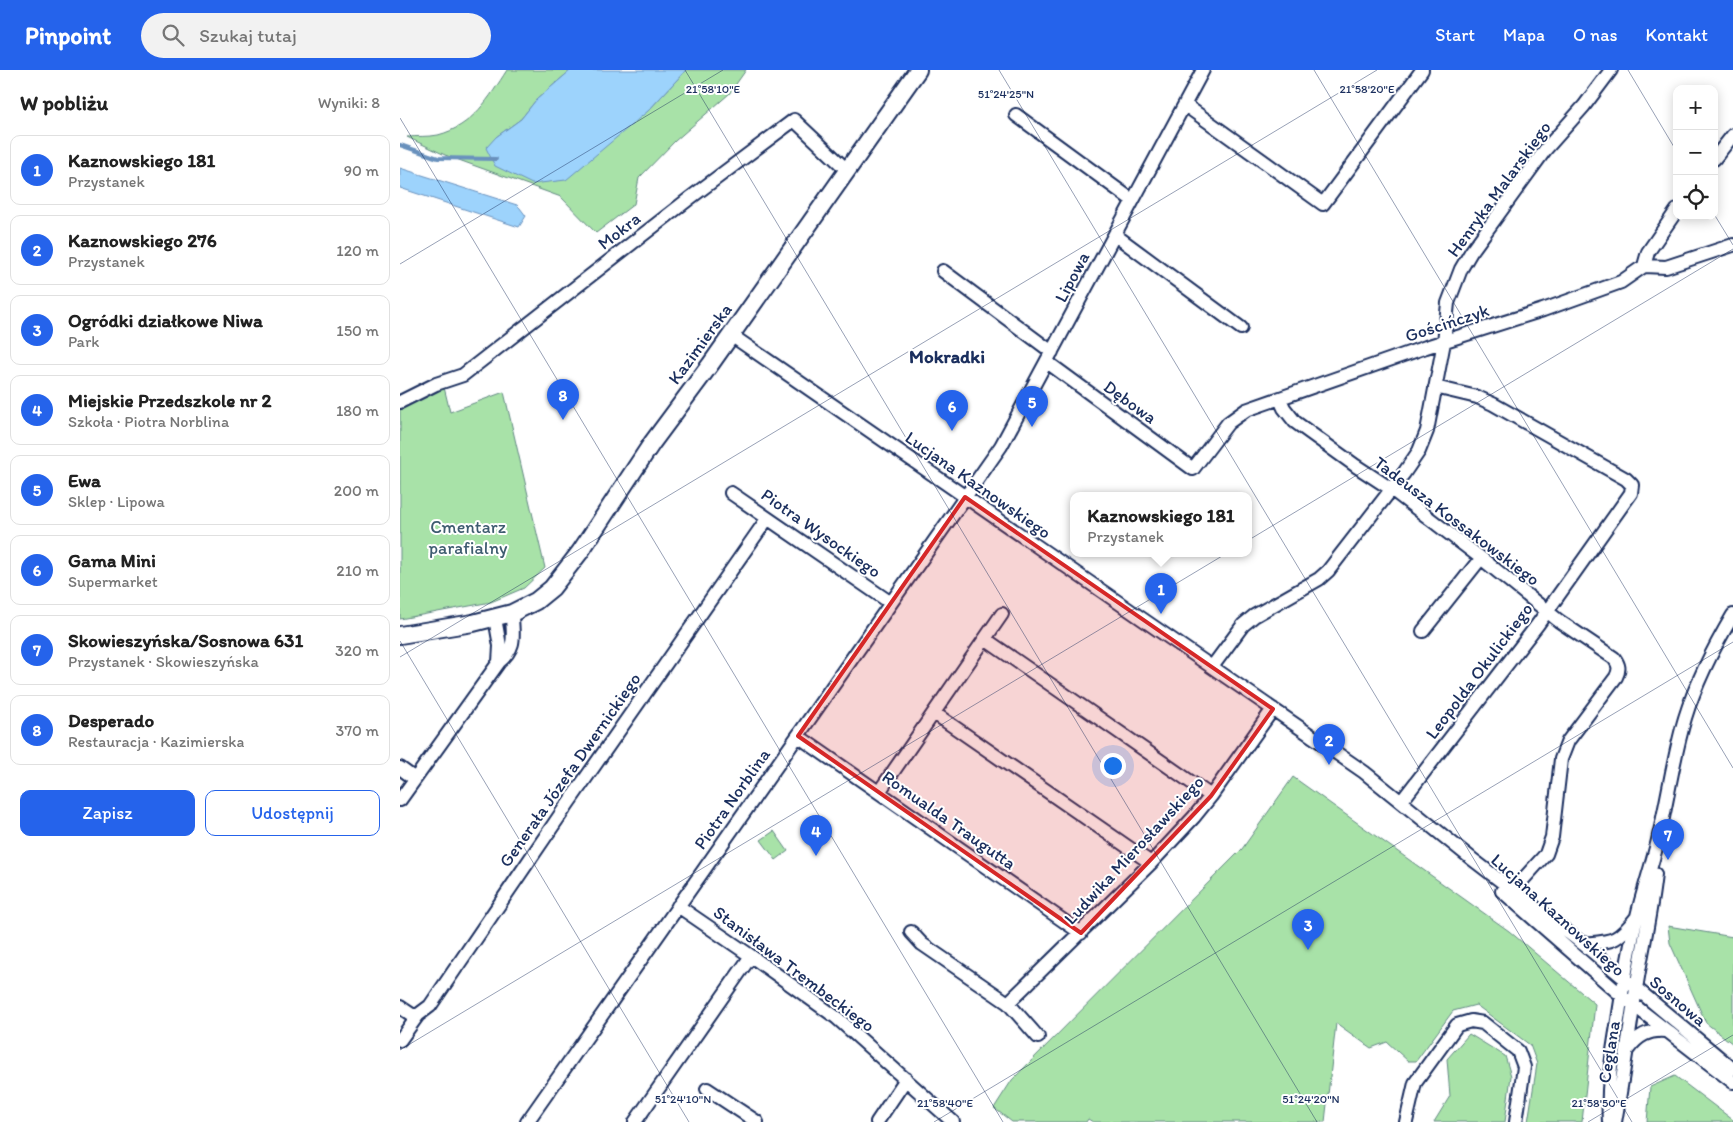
<!DOCTYPE html>
<html lang="pl">
<meta charset="utf-8">
<style>
body{margin:0;font-family:Itim,sans-serif;background:#f2f2f2;color:#222}
.controls{position:absolute;right:15px;top:15px;display:grid;overflow:hidden;border-radius:10px;box-shadow:0 2px 12px #0003}
.controls button{width:45px;height:45px;display:grid;place-items:center;padding:0;border:0;border-bottom:1px solid #e0e0e0;background:#fff;color:#222;font:25px sans-serif}
.you{position:absolute;left:712px;top:695px;width:18px;height:18px;margin:-12px;border:4px solid #fff;border-radius:50%;background:#1a73e8;box-shadow:0 0 0 8px #1a73e833}
.badge{display:grid;place-items:center;width:32px;height:32px;border-radius:50%;background:#2563eb;color:#fff;font-size:16px;font-weight:700}
.pin{position:absolute;translate:-50% -41px;filter:drop-shadow(0 1px 2px #0008)}
.pin::after{content:'';position:absolute;top:26px;width:18px;height:15px;background:inherit;clip-path:polygon(0 0,100% 0,50% 100%)}
.popup{position:absolute;left:670px;top:422px;width:182px;height:65px;box-sizing:border-box;display:grid;place-content:center;border-radius:10px;background:#fff;filter:drop-shadow(0 1px 4px #0005);font-size:16px;white-space:nowrap;color:#767676}
.popup b{font-size:19px;color:#222}
.popup::after{content:'';position:absolute;left:50%;top:100%;margin-left:-10px;border:10px solid transparent;border-top-color:#fff}
.list{margin:0;padding:0;list-style:none}
h2{display:flex;justify-content:space-between;align-items:center;height:65px;margin:0;padding:0 20px;font-size:21px}
h2 small{font-size:16px;font-weight:400;color:#767676}
.list li{display:grid;grid-template-columns:32px 1fr auto;gap:15px;align-items:center;box-sizing:border-box;height:70px;margin:0 10px 10px;padding:0 10px;border:1px solid #e0e0e0;border-radius:10px}
.list b{display:block;font-size:19px;white-space:nowrap}
.list p{margin:0;font-size:16px;white-space:nowrap;color:#767676}
.list em{font-size:16px;font-style:normal;color:#767676}
.actions{display:flex;gap:10px;padding:15px 20px}
.actions a{flex:1;padding:11px 0;border:1px solid #2563eb;border-radius:10px;text-align:center;font-size:18px;color:#2563eb}
.actions .main{background:#2563eb;color:#fff}
.icon{flex:none;width:28px;height:28px;fill:none;stroke:currentColor;stroke-width:2;stroke-linecap:round;stroke-linejoin:round}
.map{position:relative;flex:none;width:1333px;height:1052px;overflow:hidden}
header{display:flex;align-items:center;gap:30px;box-sizing:border-box;height:70px;padding:0 25px;background:#2563eb;color:#fff}
header strong{font-size:24px}
nav{display:flex;gap:28px;margin-inline-start:auto;font-size:18px}
.search{width:350px;height:45px;background:#f2f2f2;display:flex;align-items:center;gap:12px;box-sizing:border-box;padding:0 18px;border-radius:28px;color:#767676;font-size:19px}
main{display:flex}
aside{flex:1;background:#fff}
.map>svg:first-child{display:block}
</style>
<header>
<strong>Pinpoint</strong>
<div class="search"><svg class="icon" aria-label="search" viewBox="0 0 24 24"><circle cx="10" cy="10" r="6"/><path d="M15 15l6 6"/></svg>Szukaj tutaj</div>
<nav><a>Start</a><a>Mapa</a><a>O nas</a><a>Kontakt</a></nav>
</header>
<main>
<aside>
<h2>W pobliżu<small>Wyniki: 8</small></h2>
<ul class="list">
<li><span class="badge">1</span><div><b>Kaznowskiego 181</b><p>Przystanek</p></div><em>90 m</em></li>
<li><span class="badge">2</span><div><b>Kaznowskiego 276</b><p>Przystanek</p></div><em>120 m</em></li>
<li><span class="badge">3</span><div><b>Ogródki działkowe Niwa</b><p>Park</p></div><em>150 m</em></li>
<li><span class="badge">4</span><div><b>Miejskie Przedszkole nr 2</b><p>Szkoła · Piotra Norblina</p></div><em>180 m</em></li>
<li><span class="badge">5</span><div><b>Ewa</b><p>Sklep · Lipowa</p></div><em>200 m</em></li>
<li><span class="badge">6</span><div><b>Gama Mini</b><p>Supermarket</p></div><em>210 m</em></li>
<li><span class="badge">7</span><div><b>Skowieszyńska/Sosnowa 631</b><p>Przystanek · Skowieszyńska</p></div><em>320 m</em></li>
<li><span class="badge">8</span><div><b>Desperado</b><p>Restauracja · Kazimierska</p></div><em>370 m</em></li>
</ul>
<div class="actions"><a class="main">Zapisz</a><a>Udostępnij</a></div>
</aside>
<div class="map">
<svg width="1333" height="1052" viewBox="0 0 1333 1052">
<rect width="100%" height="100%" fill="#fff"/>
<filter id="ink" filterUnits="userSpaceOnUse"><feTurbulence type="fractalNoise" baseFrequency=".02" numOctaves="2"/><feDisplacementMap in="SourceGraphic" scale="10" xChannelSelector="R" yChannelSelector="G"/><feConvolveMatrix kernelMatrix="1 2 1 2 8 2 1 2 1" color-interpolation-filters="sRGB"/></filter>
<g filter="url(#ink)">
<path fill="#a8e2a8" stroke="#628883" d="M107,0h64l-35,30 -15,19 -25,18 152,-26 38,-41h60l-17,24 -54,47 -36,37 -5,26 -38,29 -35,-36 -116,-42 -38,-18c10,-1 22,0 31,-2 35,-9 51,-37 69,-65z
M43,313l7,29 54,-20 41,176 -21,20 -33,14 -91,17v-214z
M893,707l216,154 86,73 -13,118h-54l9,-58 -7,-19 -54,-40 -23,6 -37,50h-8l-21,-19 -16,6 -35,-25 -11,99h-232l-5,-3 -2,3h-74l-18,-14 18,-28 230,-231z
M374,761l14,20 -12,9 -15,-20z
M1268,856l65,11v107l-27,-21 -36,-80z
M1069,964l36,22 6,20 -6,46h-71l16,-26 -3,-37z
M1275,1006l58,44v2h-86l3,-35z"/>
<path fill="#9dd3fc" stroke="#6991bd" d="M171,0h115l-38,41 -82,69 -34,4 -37,-18 -9,-18 10,-11 25,-18 15,-19z
M0,98l117,37 3,3 6,8 -7,11 -119,-39z"/>
<g fill="none" stroke-linecap="round" stroke-linejoin="round">
<path stroke="#6991bd" stroke-width="4" d="M0,75l38,13 58,1"/>
<g stroke="#1b2f5e" stroke-width="16">
<path id="minor" d="M785,35l138,99 99,-134
M616,45l116,85
M1314,89l19,-24
M715,165l126,93
M1244,196l4,-14 29,-42
M543,201l109,81
M331,265l633,437 108,87 111,85 150,125
M647,292l146,107 35,-46 18,-13 180,-63 117,-37 78,-28 23,-16 22,1 67,-22
M880,329l4,9 11,14 61,44 35,23 90,69 78,63 55,37c5,7 6,11 2,19l-48,64 -7,18 -9,78 -6,17 -37,41
M0,332l36,-18 27,-9 227,-177 104,-78 54,51
M331,423l160,110
M95,548l5,28 -1,16
M1023,561l58,-73
M585,569l226,157
M812,597l31,-42 11,-9 65,-37 9,-8 76,-98 15,-22 8,-20 17,-89 4,-39 13,-34 10,-17 74,-102 39,-44 27,-36
M534,643l217,150
M398,666l283,197
M0,698l15,11
M479,722l123,-178
M0,730l99,-138c19,-16 13,-27 13,-49
M1001,732l137,-178 93,-131 1,-8 -6,-6 -133,-75 -16,-7 -42,-10
M1102,821l120,105 111,86
M278,836l73,50 86,62 116,104
M511,862l11,12 86,59 30,34
M1183,874c30,-3 33,-1 53,-26
M608,933l143,-140 43,-46 17,-21 62,-87
M0,937l12,8h6
M0,970l18,-25 12,-9 139,-204 198,-283
M1228,979c10,-13 21,-20 38,-18
M307,1019l50,33
M127,1052l474,-676 202,-376
M235,1052l116,-166
M477,1052l29,-43
M1006,1052l9,-39 42,-58 14,-4 12,2 35,28 6,16 -8,55
M1209,1052c-2,-34 3,-68 9,-102 5,-34 11,-69 19,-104 6,-25 15,-51 21,-76 10,-41 15,-82 27,-122 11,-36 29,-71 48,-103
M1215,1052c8,-44 14,-89 21,-133 6,-39 15,-76 19,-115"/>
</g>
<g stroke="#1b2f5e" stroke-width="20">
<path id="major" d="M0,565l73,-12 39,-10 24,-12 16,-13 28,-36 72,-109 58,-78 208,-295"/>
</g>
<use href="#minor" stroke="#fff" stroke-width="12"/>
<use href="#major" stroke="#fff" stroke-width="16"/>
</g>
</g>
<path fill="#d62828" fill-opacity="0.2" stroke="#d62828" stroke-width="4" stroke-linejoin="round" d="M565,427l308,212 -62,87 -130,137 -283,-197z"/>
<path fill="none" stroke="#1b2f5e" stroke-width="1" stroke-opacity="0.45" d="M285,0l632,1052M599,0l633,1052M914,0l419,698M1228,0l49,82M0,48l603,1004M1314,144l19,31M0,194l323,-194M0,571l289,481M0,587l977,-587M0,980l1333,-801M534,1052l799,-480M1188,1052l145,-87"/>
<g text-anchor="middle" dominant-baseline="central" stroke-width="4" stroke-linejoin="round" paint-order="stroke">
<g font-size="18" fill="#1b2f5e" stroke="#fff">
<text transform="translate(1099 119) rotate(-54)">Henryka Malarskiego</text>
<text transform="translate(219 161) rotate(-38)">Mokra</text>
<text transform="translate(672 207) rotate(-62)">Lipowa</text>
<text transform="translate(1047 253) rotate(-18)">Gościńczyk</text>
<text transform="translate(300 274) rotate(-54)">Kazimierska</text>
<text transform="translate(730 332) rotate(36)">Dębowa</text>
<text transform="translate(578 415) rotate(35)">Lucjana Kaznowskiego</text>
<text transform="translate(1057 451) rotate(37)">Tadeusza Kossakowskiego</text>
<text transform="translate(421 463) rotate(35)">Piotra Wysockiego</text>
<text transform="translate(1079 601) rotate(-53)">Leopolda Okulickiego</text>
<text transform="translate(170 700) rotate(-55)">Generała Józefa Dwernickiego</text>
<text transform="translate(332 729) rotate(-55)">Piotra Norblina</text>
<text transform="translate(549 750) rotate(35)">Romualda Traugutta</text>
<text transform="translate(734 780) rotate(-47)">Ludwika Mierosławskiego</text>
<text transform="translate(1158 845) rotate(42)">Lucjana Kaznowskiego</text>
<text transform="translate(394 899) rotate(37)">Stanisława Trembeckiego</text>
<text transform="translate(1278 931) rotate(40)">Sosnowa</text>
<text transform="translate(1209 982) rotate(-81)">Ceglana</text>
</g>
<g font-size="18" fill="#3e5c70" stroke="#fff">
<text x="68" y="457">Cmentarz<tspan x="68" dy="21">parafialny</tspan></text>
</g>
<g font-size="19" font-weight="bold" fill="#1b2f5e" stroke="#fff">
<text x="547" y="286">Mokradki</text>
</g>
</g>
<g font-size="12" text-anchor="middle" fill="#1b2f5e" stroke="#fff" stroke-width="4" stroke-linejoin="round" paint-order="stroke">
<text x="313" y="23">21°58'10"E</text>
<text x="967" y="23">21°58'20"E</text>
<text x="606" y="28">51°24'25"N</text>
<text x="283" y="1033">51°24'10"N</text>
<text x="911" y="1033">51°24'20"N</text>
<text x="545" y="1037">21°58'40"E</text>
<text x="1199" y="1037">21°58'50"E</text>
</g>
</svg>
<div class="controls">
<button>+</button>
<button>−</button>
<button><svg class="icon" aria-label="locate" viewBox="0 0 24 24"><circle cx="12" cy="12" r="6"/><path d="M12 2v4M12 18v4M2 12h4M18 12h4"/></svg></button>
</div>
<div class="you"></div>
<div class="pin badge" style="left:761px;top:544px">1</div>
<div class="popup"><b>Kaznowskiego 181</b>Przystanek</div>
<div class="pin badge" style="left:929px;top:695px">2</div>
<div class="pin badge" style="left:908px;top:880px">3</div>
<div class="pin badge" style="left:416px;top:786px">4</div>
<div class="pin badge" style="left:632px;top:357px">5</div>
<div class="pin badge" style="left:552px;top:361px">6</div>
<div class="pin badge" style="left:1268px;top:790px">7</div>
<div class="pin badge" style="left:163px;top:350px">8</div>
</div>
</main>
